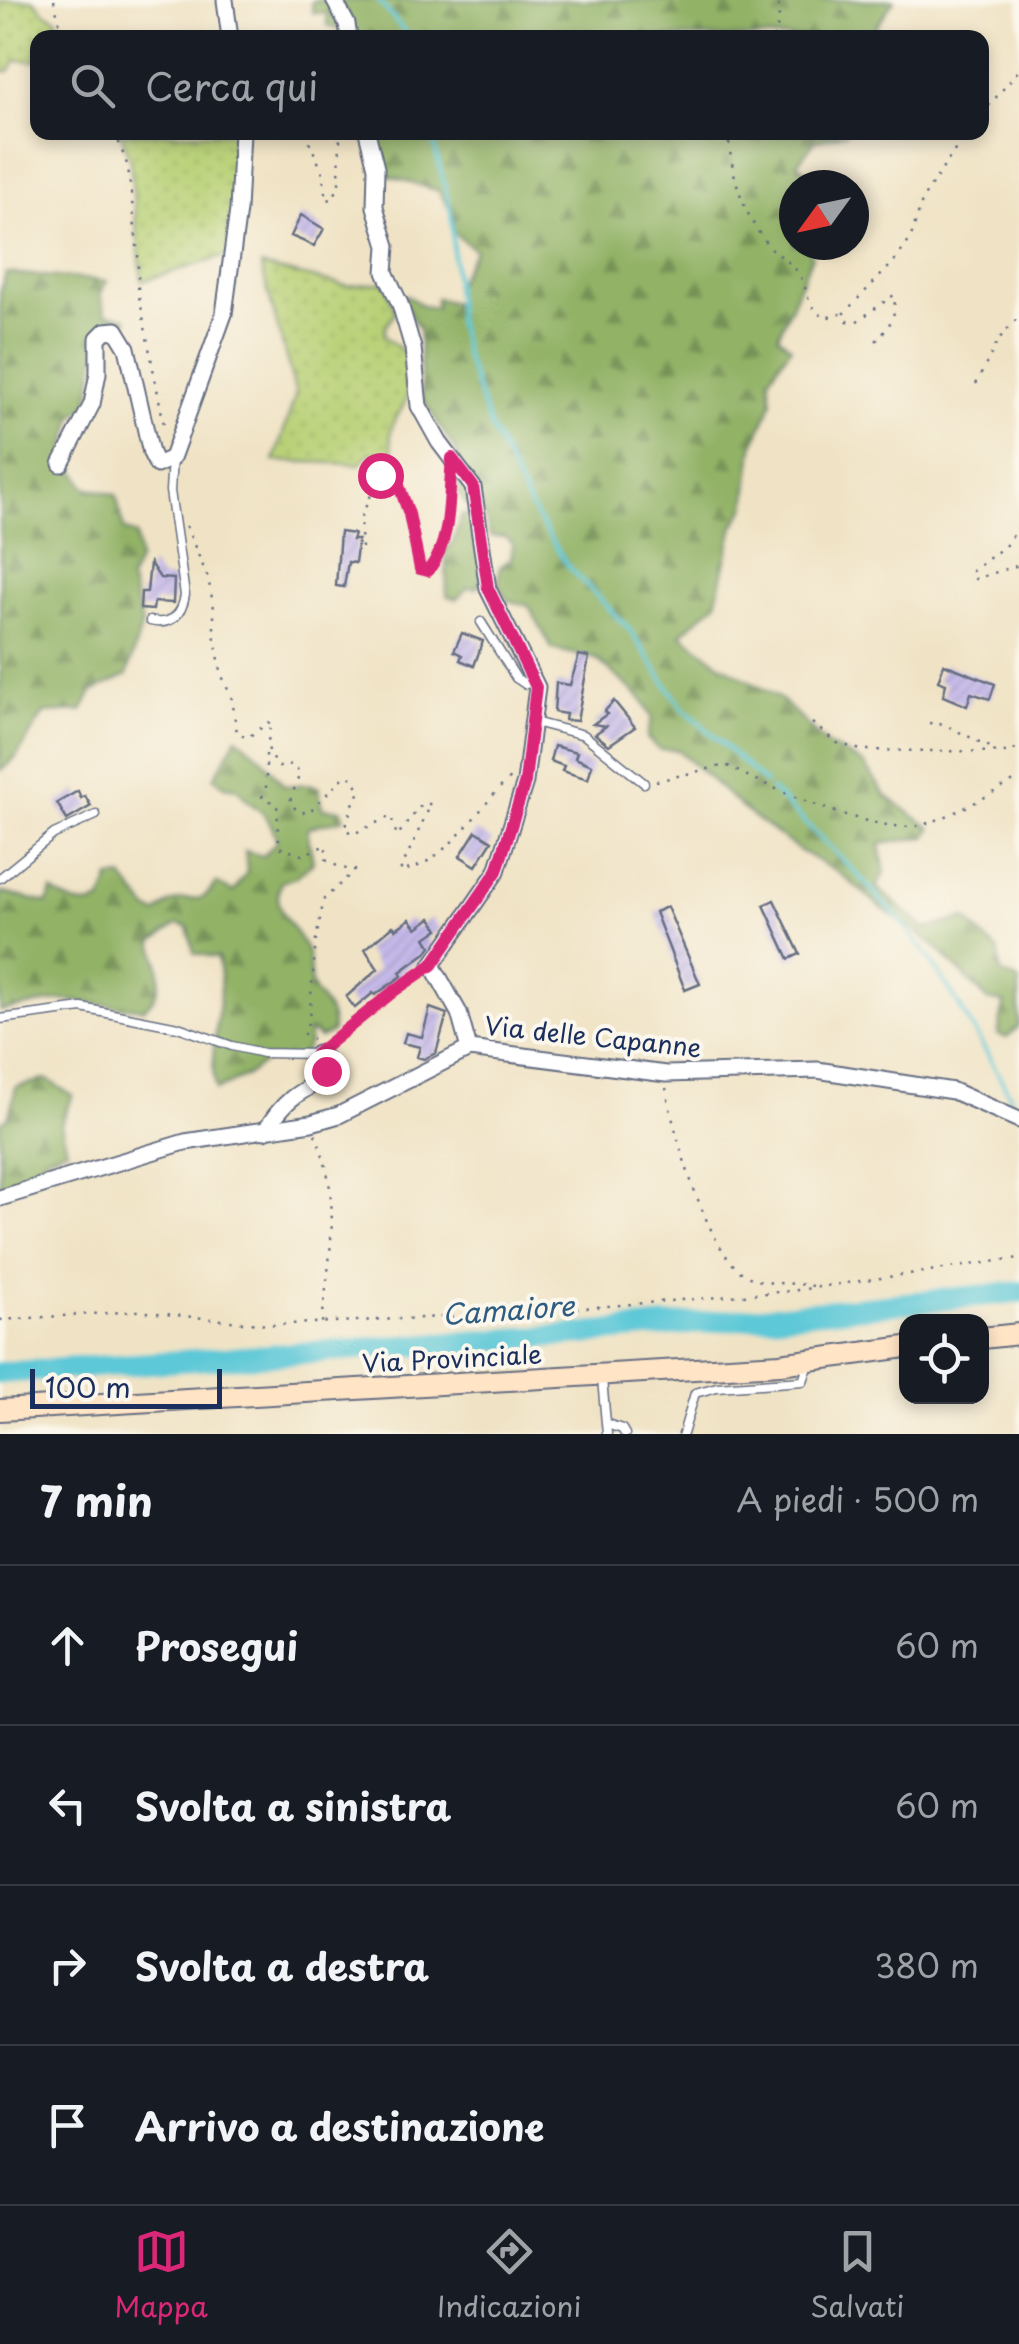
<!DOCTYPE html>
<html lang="it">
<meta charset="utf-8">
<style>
body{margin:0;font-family:"Playpen Sans",sans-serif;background:#242831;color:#f1f3f6}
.controls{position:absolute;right:30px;bottom:30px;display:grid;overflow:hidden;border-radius:20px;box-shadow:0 5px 15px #0003}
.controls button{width:90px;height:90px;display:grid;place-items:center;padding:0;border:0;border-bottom:2px solid #363941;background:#171b24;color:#f1f3f6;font:50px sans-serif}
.compass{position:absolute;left:779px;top:170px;width:90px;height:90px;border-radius:50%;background:#171b24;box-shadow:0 5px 15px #0003;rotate:237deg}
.scale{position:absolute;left:30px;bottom:25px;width:192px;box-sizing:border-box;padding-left:10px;border:5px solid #1b2f5e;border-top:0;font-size:28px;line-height:35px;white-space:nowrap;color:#1b2f5e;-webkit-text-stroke:8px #fbf7ec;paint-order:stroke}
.stop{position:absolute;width:30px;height:30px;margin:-22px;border:8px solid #db2777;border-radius:50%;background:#fff}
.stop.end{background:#db2777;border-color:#fff;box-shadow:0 2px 10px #0008}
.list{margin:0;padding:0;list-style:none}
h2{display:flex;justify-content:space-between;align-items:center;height:130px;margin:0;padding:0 40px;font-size:42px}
h2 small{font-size:32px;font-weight:400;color:#9ea1a6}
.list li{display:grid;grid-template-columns:65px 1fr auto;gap:30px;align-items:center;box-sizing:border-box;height:160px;padding:0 40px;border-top:2px solid #363941}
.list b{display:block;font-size:38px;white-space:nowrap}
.list em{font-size:32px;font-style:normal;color:#9ea1a6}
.icon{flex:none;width:55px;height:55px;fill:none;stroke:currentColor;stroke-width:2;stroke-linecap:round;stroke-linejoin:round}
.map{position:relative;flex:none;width:1019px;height:1434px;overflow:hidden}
.search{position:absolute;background:#171b24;box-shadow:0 5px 15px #0003;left:30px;right:30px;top:30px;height:110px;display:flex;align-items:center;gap:25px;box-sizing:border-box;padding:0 35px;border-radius:20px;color:#9ea1a6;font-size:38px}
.sheet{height:770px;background:#171b24}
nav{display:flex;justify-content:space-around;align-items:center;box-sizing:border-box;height:140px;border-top:2px solid #363941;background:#171b24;font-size:28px;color:#9ea1a6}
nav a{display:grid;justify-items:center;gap:5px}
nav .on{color:#db2777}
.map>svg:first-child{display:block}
</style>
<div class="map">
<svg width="1019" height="1434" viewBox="0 0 1019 1434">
<defs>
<pattern id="grass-dots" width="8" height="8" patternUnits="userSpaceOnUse" patternTransform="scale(2.5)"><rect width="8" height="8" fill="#b8d074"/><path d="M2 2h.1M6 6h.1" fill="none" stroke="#9eb367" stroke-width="1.8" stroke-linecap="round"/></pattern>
<pattern id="forest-firs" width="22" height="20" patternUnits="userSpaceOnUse" patternTransform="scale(2.5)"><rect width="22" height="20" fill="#92b266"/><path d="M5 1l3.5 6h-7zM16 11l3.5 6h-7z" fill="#769157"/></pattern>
<pattern id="building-hatch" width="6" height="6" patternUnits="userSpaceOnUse" patternTransform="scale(2.5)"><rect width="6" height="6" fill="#c5b9e9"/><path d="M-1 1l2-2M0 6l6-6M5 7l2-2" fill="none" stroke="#a99fca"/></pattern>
</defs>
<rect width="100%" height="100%" fill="#fbf7ec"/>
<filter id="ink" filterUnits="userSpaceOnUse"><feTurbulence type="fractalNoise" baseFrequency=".01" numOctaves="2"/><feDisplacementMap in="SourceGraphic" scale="20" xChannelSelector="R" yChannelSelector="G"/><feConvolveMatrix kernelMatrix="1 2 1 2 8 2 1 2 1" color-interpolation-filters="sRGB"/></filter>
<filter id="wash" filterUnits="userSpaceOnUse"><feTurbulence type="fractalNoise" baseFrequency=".0048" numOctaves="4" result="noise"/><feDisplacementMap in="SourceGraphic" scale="40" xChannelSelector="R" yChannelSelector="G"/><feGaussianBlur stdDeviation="2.25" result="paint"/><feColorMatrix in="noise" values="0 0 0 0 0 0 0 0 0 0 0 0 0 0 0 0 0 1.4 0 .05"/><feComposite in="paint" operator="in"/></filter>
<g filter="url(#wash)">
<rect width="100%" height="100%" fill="#f0e3c5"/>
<path fill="url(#grass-dots)" stroke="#6a8069" stroke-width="2.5" d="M0,0h34l10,12 12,6 5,12 -3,7 -20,1 -1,23 -21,-1 -7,11h-9z
M121,133h118l-10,122 -87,26 -12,-120z
M261,266l86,20 38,-4 10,31 -10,14 -1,9 22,18c3,14 5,35 -1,48 -12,26 -18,20 -12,52l-23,-1 -10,11 -86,-3 22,-67z"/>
<path fill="url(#forest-firs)" stroke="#567062" stroke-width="2.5" d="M314,0h580l-22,33 3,5 -519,-1 -1,-4 -28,-8v-12h-14l-2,-10z
M373,133h474l-32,8 -18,23 27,21h-30v60h11l7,11 -34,80 13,11 -22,31 3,24 -19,45 -7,60 -12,19 -18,77 -35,31 38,29 63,37 44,44 38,20 22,32 45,32 -5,9 -46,7 5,29 -9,14 50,42 39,-11 34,34 2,21 18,8v45l-12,12 -9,-3 6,-32 -16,-3 -56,-57 -44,-30 -46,-38 -43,-25 -50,-36 -71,-64 -20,-1 -11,-11 5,-20 -11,-20 -44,-39 -45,-10 -23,-43 -22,-6 -9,-16 2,-17 11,-8 2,-15 -8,-7 -15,-1 -8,-32 -15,1 -10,-14v-38l-35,-55 -3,-69 -17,-28 4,-6 17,11 13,2v-10l21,6 -3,-16 21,-38 -24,-20 4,-11 -16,-28 -56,-17z
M6,273l101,8 -7,13 6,20 21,3v9l-27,3 -11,74 -16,14 -8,35 20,35 31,8 8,35 12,5 3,24 -9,20 12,45 -15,51 -35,17 -10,19 -38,2 -29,46 -15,12v-478z
M462,515h6l13,11 1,55 -6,7 -8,-1 -11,12 -10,-3 -2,-48 7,-3z
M237,737l24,20 23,29 25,-2 10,4 3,20 20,2 2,8c-12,7 -27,3 -37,12l6,32 -17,15 -15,5c-12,30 16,44 26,70 4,10 2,21 4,31 5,20 22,19 21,49l-12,6 -11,-7v12l-8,15 -33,2 -20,15 -32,15c-10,-44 11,-89 2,-132l-24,-5 -6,-26 -10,-3 -25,18c8,26 13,47 -9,67l-82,-9 -62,11 1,-119 46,11 5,-12c17,11 31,19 50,10l8,-23 13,-1 25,33 9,4c4,-4 8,-9 14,-11 21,-11 28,7 45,-20l18,9 13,-20 -2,-21 18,5 14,-15c-11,-37 -21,-26 -40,-53l-12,-2 -11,-8z
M46,1079l27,17 -12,28 6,25 -23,8 -1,18 -10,6 -33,6v-65l8,-4 8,-31z"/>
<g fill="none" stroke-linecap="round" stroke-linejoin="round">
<path stroke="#5dc8d7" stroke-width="4" d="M378,0l32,38
M431,132l20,81 6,105 8,38 25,70 39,79 38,60 62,64 52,77 84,77
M771,789c55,56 118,111 162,175 29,43 53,88 78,133l-3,10"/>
<path stroke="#5dc8d7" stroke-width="22" d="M0,1373l585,-39 434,-42"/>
</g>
<g id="blocks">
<path fill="url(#building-hatch)" d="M301,215l23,14 -10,17 -23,-10z
M340,532l14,2 -2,6h6l-3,23 -7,-1 -4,25 -8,-1z
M150,563l10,15 14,1 -1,24 -19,-1 -1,8 -13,-1 1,-17h6z
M462,633l21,8 -9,25 -14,-6 2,-5 -8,-4z
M579,655l10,2 -12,64 -12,-1 1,-6 -12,-2 2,-29 14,2z
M944,664l51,20 -5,15 -19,-6 -4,13 -24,-10 3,-12 -8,-3z
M614,701l21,26 -26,18 -14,-11 11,-8 -13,-2 14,-10 -3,-2z
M554,746l23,6 -2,6 17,7 -4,14 -26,-8 2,-5 -14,-5z
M78,791l3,7 4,-2 6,10 -24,14 -10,-17z
M476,831l16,10 -16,25 -16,-10z
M774,900l26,54 -11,5 -25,-54z
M667,907l33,77 -15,6 -30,-78z
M431,918l8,11 -13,9 5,8 -5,7 -26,19 2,4 -27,19 -2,-2 -18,15 -9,-11 32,-28 -13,-20 28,-23 3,3 14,-10 7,9z
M430,1008l17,6 -11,39 -12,6 -7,-2 3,-10 -17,-4 3,-10 16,4z"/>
</g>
</g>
<g filter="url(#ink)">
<use href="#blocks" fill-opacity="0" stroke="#666e82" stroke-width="2.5"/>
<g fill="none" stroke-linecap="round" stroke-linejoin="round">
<g stroke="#666e82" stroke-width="11">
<path id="lane" d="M150,621c21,5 32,-6 35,-26l-15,-104 2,-33
M481,622l35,56 9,6 8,-2
M534,722l50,13 60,48
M0,878l54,-44 42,-19
M0,1019l82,-11 96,19 54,19 31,7 54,1
M602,1379l5,55
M607,1424l15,5 3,5
M683,1434l12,-41 22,-6 86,-6 6,-17"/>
</g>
<g stroke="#666e82" stroke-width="19">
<path id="street" d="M225,0l5,38
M334,0l13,24 2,14
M367,132l9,36 -1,39 12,39 -2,26 15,32 13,44 6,58 20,36 34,45 15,102 49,98 -12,95 -28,89 -65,94 27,48 10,36
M61,464l31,-60 6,-31v-35l7,-7 11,-1 11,18 24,105 6,12 15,-7 52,-144 14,-104 4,-78
M265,1131c8,-12 15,-23 26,-32 15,-13 36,-16 34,-40l-8,-5
M0,1198l185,-56 126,-19 28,-8 130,-66 197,25 151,-4 136,21 66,29"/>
</g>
<g stroke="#666e82" stroke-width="24">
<path id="secondary" d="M982,1338l37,-4
M0,1410l780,-46 126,-17"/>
</g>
<path stroke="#666e82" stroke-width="2.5" stroke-dasharray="2.5 8" stroke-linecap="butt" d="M54,0l9,38
M774,38l5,-18 -1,-20
M982,114l37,-44
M115,132l13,35 10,87v37l27,139
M305,132l18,41 4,27 6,-1 6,-14 1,-53
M728,132c3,41 14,80 39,112 9,10 22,17 30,27 14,20 5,30 27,47l17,-4
M876,341c14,-15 21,-25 18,-46l-38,27 -9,-1 -4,-7 50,-51 17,-23 13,-42 44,-66
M976,384l23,-45 20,-23
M186,526l22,52 6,30v25l8,43 10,23 5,34 10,5 24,-17c-3,19 -7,32 8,46l13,-3 8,9 -10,28 7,10 11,2 37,-37 9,2 6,14 -8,14 -7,23 8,5 38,-18 6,20 25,-32h9l-31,67c45,-4 81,-68 113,-96
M1019,527l-14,19 -34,26 4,7 44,-14
M362,548l-2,-29 20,-44 9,-3 6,2 14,40 12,55 7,2c19,-24 23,-60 22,-90
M812,723l25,20 24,7 148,2 10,-4
M929,723l16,2 51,25
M266,754v37l-4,6 15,7 2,43 23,8 24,-10v14l14,9 15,2 -31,29 -8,40 -7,81 -5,14 9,5
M656,781l70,-16c38,21 154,72 196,60 33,-10 67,-30 97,-47
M330,1043l88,-69
M666,1088c7,43 41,163 78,186 20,13 46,7 69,12
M315,1134c28,65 14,120 7,189
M0,1320l138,-9 130,14 243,-11 280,-23 228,-33"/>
<use href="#lane" stroke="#fff" stroke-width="8"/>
<use href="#street" stroke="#fff" stroke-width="15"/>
<use href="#secondary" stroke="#ffe4c6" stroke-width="20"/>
</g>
</g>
<g fill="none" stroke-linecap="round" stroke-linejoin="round" filter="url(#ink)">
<path stroke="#db2777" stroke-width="12" d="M326,1071l-1,-11 -9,-6 78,-63 38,-26 65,-94 28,-89 11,-95 -48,-99 -15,-102 -21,-28c-4,39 1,81 -24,113l-8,-2 -11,-55 -14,-40 -6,-2 -9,3"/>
</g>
<g text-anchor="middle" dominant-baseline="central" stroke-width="8" stroke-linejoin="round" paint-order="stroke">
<g font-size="25" fill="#1b2f5e" stroke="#fbf7ec">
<text transform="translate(593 1036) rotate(6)">Via delle Capanne</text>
<text transform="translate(452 1358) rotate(-3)">Via Provinciale</text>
</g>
<g font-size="28" font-style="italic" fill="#2f5d82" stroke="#fbf7ec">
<text transform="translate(508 1309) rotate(-4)">Camaiore</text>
</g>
</g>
</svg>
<div class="controls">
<button><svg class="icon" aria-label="locate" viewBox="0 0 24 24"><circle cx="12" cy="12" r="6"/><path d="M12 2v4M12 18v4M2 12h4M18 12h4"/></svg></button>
</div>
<svg class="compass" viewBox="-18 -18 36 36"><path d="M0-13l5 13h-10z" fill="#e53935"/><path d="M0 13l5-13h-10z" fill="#9ea1a6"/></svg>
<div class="scale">100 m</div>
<div class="stop" style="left:380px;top:475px"></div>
<div class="stop end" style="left:326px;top:1071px"></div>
<div class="search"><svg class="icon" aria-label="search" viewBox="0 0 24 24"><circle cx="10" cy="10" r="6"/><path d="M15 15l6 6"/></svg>Cerca qui</div>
</div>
<section class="sheet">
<h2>7 min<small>A piedi · 500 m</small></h2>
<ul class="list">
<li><svg class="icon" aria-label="ahead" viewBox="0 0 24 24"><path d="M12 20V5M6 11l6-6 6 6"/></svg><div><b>Prosegui</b></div><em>60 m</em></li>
<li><svg class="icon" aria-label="left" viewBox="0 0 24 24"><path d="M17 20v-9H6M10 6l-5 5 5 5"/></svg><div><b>Svolta a sinistra</b></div><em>60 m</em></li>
<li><svg class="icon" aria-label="right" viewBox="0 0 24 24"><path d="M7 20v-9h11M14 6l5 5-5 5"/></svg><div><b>Svolta a destra</b></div><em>380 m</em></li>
<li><svg class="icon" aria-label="arrive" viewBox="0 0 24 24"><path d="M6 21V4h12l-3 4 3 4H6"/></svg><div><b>Arrivo a destinazione</b></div></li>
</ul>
</section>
<nav>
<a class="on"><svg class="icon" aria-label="map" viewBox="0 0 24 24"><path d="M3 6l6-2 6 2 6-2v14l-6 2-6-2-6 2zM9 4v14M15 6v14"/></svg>Mappa</a>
<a><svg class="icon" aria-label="directions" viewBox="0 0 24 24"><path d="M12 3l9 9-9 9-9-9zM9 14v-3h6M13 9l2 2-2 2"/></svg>Indicazioni</a>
<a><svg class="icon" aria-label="saved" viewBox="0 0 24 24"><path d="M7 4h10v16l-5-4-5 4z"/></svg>Salvati</a>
</nav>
